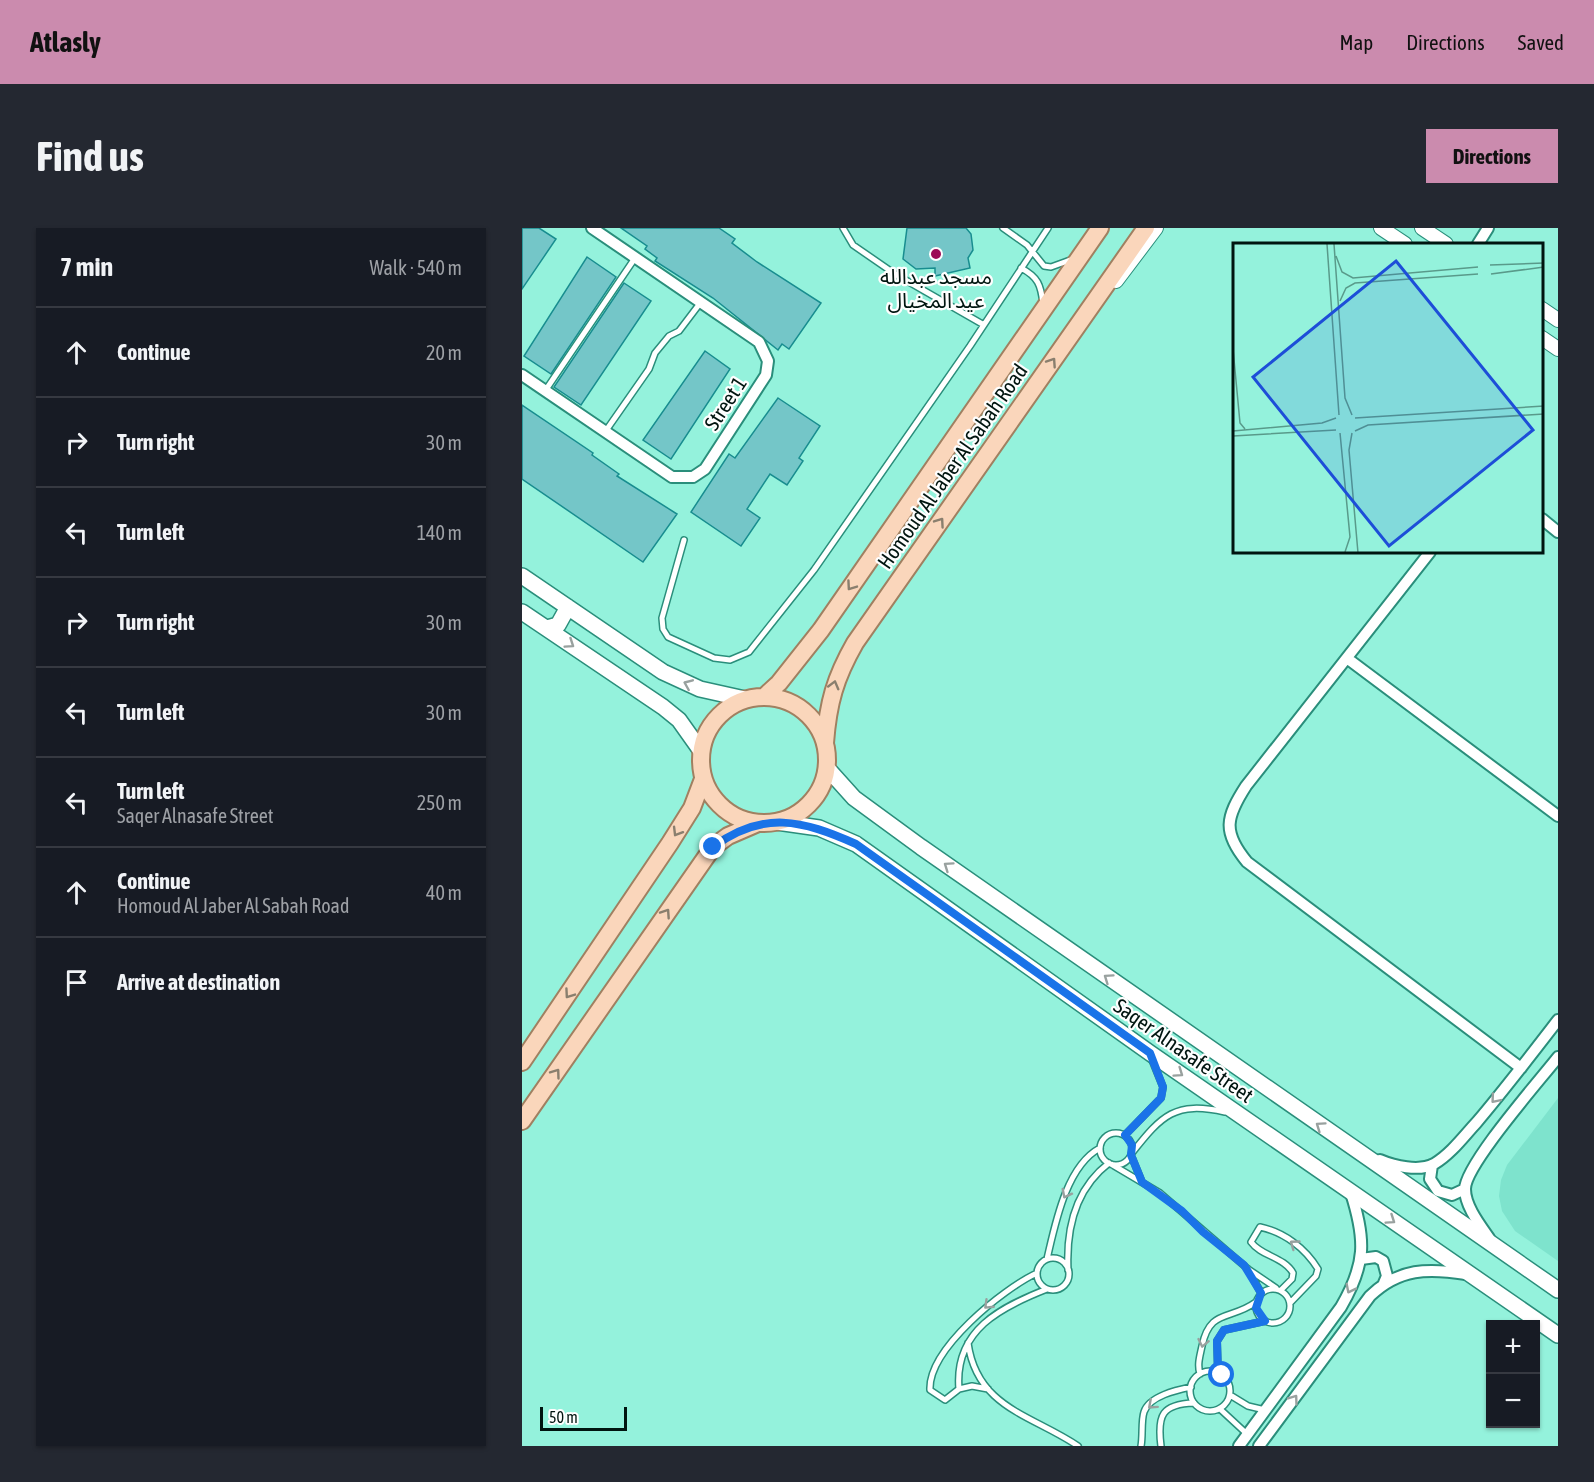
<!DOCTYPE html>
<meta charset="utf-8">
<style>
body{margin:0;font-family:"Asap Condensed","Noto Sans Arabic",sans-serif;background:#242831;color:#f1f3f6}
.controls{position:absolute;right:18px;bottom:18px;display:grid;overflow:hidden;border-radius:0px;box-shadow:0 2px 4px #0004}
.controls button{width:54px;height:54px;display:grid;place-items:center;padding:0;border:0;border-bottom:2px solid #363941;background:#171b24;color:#f1f3f6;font:30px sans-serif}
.scale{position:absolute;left:18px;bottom:15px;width:87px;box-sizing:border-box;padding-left:6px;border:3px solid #001510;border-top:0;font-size:16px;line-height:21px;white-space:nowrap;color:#001510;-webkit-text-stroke:4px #fefefe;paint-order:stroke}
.stop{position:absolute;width:18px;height:18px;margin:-14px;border:4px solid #1a73e8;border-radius:50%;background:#fff}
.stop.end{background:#1a73e8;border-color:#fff;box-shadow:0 2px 6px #0008}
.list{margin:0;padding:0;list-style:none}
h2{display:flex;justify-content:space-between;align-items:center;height:78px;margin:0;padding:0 24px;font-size:26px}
h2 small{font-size:20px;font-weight:400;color:#9ea1a6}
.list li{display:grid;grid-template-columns:39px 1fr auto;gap:18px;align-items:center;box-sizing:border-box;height:90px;padding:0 24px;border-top:2px solid #363941}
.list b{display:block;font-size:22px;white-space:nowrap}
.list p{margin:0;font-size:20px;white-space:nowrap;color:#9ea1a6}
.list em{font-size:20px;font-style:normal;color:#9ea1a6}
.icon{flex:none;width:33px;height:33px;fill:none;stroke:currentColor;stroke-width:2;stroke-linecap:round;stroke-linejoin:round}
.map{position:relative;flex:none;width:1036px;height:1218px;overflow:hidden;border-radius:0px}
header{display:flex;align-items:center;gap:36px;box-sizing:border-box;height:84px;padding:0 30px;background:#cb8bae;color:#111}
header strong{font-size:28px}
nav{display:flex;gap:33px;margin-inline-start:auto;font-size:21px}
.intro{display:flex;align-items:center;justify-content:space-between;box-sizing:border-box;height:144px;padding:0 36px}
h1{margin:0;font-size:42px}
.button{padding:15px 27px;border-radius:0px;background:#cb8bae;color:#111;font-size:21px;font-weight:700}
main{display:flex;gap:36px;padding:0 36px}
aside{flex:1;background:#171b24;border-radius:0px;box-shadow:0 2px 4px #0004}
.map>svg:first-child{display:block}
</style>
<header>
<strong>Atlasly</strong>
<nav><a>Map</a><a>Directions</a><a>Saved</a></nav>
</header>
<div class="intro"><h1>Find us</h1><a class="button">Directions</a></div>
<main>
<aside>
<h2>7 min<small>Walk · 540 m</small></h2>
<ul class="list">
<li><svg class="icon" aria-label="ahead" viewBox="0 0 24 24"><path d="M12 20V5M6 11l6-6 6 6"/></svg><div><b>Continue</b></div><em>20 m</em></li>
<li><svg class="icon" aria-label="right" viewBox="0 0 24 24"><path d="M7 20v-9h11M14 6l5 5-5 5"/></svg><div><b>Turn right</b></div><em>30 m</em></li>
<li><svg class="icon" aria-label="left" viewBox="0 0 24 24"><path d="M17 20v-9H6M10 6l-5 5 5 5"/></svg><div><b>Turn left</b></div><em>140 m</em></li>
<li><svg class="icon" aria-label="right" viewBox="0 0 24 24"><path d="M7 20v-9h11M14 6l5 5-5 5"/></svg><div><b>Turn right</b></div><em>30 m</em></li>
<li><svg class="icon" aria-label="left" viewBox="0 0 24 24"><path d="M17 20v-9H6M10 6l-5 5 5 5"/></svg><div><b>Turn left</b></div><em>30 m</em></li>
<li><svg class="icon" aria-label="left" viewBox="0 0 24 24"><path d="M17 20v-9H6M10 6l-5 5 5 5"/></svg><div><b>Turn left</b><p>Saqer Alnasafe Street</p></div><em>250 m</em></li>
<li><svg class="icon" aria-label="ahead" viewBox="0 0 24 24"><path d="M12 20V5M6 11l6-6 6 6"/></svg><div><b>Continue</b><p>Homoud Al Jaber Al Sabah Road</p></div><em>40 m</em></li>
<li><svg class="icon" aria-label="arrive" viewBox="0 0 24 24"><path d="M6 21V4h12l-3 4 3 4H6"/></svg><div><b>Arrive at destination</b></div></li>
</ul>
</aside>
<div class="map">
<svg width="1036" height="1218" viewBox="0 0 1036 1218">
<rect width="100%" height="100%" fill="#94f2dc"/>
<path fill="#7ee3cd" d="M1036,870v163l-43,-30 -13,-20 -3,-15 2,-16 6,-15z"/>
<path fill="#74c6c8" stroke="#188d8f" stroke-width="1.5" d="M0,0h17l17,11 -34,50z
M99,0h98l16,11 -3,4 25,19 64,41 -32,46 -7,-5 -4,6 -65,-52 -58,-37 2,-3 -12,-9 2,-3z
M385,0h59l5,6 2,16 -5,8 2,10 -35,8v-8l-19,1 -13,-10z
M65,29l29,20 -65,97 -27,-18z
M102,55l27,18 -70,104 -27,-18z
M183,123l25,18 -59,90 -28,-19z
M256,170l42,28 -21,32 4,3 -16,24 -17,-11 -23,35 13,9 -19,28 -50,-34 38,-58 6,4z
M0,177l71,48 -1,2 27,19 -2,2 60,38 -34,48 -121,-83z"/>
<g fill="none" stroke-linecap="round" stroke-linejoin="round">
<g stroke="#2a8e7b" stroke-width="8">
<path id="service" d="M321,0l10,17 42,29 89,51
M481,0l24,17 17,21 7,1 22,-8
M499,40c17,9 20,17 22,36
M23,163l90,-133
M83,204l44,-63 6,-16 14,-17 10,-5 22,-29
M162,312l-22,78 1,11 5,8 46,21 16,2 19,-8 65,-82 156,-224 78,-118
M578 921a16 16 0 1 1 32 0a16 16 0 1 1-32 0Z
M603,907l36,-37 2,-11 -11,-27
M610,925c30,-38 43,-52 93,-41
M609,927l11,27
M589,936l49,29 88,76 28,19
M515 1046a16 16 0 1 1 32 0a16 16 0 1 1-32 0Z
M525,1031c8,-34 19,-93 53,-111
M726,1041l13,24
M546,1042c-2,-42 7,-81 41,-107
M734 1078a17 17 0 1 1 34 0a17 17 0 1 1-34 0Z
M759,1062l11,-11 1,-6c-9,-16 -32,-17 -42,-31l9,-15c24,5 45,21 58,42l-2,7 -26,27
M446,1115c9,65 64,72 110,103
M668 1163a20 20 0 1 1 40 0a20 20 0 1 1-40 0Z
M696,1145l-1,-32 7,-11 41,-9
M678,1146c-3,-10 0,-18 2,-28 8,-38 28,-25 54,-44
M437,1161c-5,-59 42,-82 88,-100
M466,1161l-16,-3 -13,3 -14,11 -15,-10c-2,-41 73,-101 107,-117
M708,1167l18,11 17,4
M698,1181l27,25
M619,1218c2,-10 0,-25 3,-34 5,-16 33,-22 47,-25
M639,1218c-4,-31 1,-42 33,-43"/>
</g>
<g stroke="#2a8e7b" stroke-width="14">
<path id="minor" d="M956,16l10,-16
M0,147l150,102h21l12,-8 61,-94 2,-14 -9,-19 -167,-114
M1020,291l16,13
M908,324l-184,234c-20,31 -24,46 1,76l274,206
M826,431l210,157
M858,932c14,6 39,12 54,4 17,-10 30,-28 43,-42 28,-33 54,-67 81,-102
M910,937l-2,14 8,12 14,4 13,-6
M967,1010c-9,-13 -24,-32 -24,-49 0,-24 75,-109 93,-132
M839,1031l15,-2 7,4 4,15 -3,7
M717,1218l102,-139c25,-43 25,-67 10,-114
M737,1218l111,-150c29,-28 58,-28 96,-22"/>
</g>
<g stroke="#2a8e7b" stroke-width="16">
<path id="tertiary" d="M859,0l24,16
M900,0l24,16
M594,53l40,-53
M1020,81l16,11
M1020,110l16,11"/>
</g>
<g stroke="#2a8e7b" stroke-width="18">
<path id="secondary" d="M0,348l141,96 37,17 45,10
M0,384l141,95 16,13 22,31
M25,400l11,-3 10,-18
M305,540l27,30 67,49 637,443
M255,594l42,6 37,16 294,209 408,282"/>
</g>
<g stroke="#a08061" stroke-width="20">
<path id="primary" d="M243,468l14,-13 42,-53 279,-402
M179 532a63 63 0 1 1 126 0a63 63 0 1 1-126 0Z
M303,515c3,-40 10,-65 30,-100l291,-415
M0,834l148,-219 22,-35 11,-29
M0,893l191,-274 15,-11 30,-13"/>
</g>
<use href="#service" stroke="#fff" stroke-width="5"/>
<use href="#minor" stroke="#fff" stroke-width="10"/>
<use href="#tertiary" stroke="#fff" stroke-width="14"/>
<use href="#secondary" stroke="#fff" stroke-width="15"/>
<use href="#primary" stroke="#fad6bb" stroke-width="16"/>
</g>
<defs><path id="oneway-chevron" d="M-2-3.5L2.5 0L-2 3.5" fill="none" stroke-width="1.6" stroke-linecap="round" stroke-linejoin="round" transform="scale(1.5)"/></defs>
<g stroke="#8a7f6e">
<use href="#oneway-chevron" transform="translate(530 134) rotate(-56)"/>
<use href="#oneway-chevron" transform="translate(418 294) rotate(-55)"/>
<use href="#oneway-chevron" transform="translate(329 358) rotate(125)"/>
<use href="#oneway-chevron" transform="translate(312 457) rotate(-75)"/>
<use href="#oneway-chevron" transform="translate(155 604) rotate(121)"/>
<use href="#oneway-chevron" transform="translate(144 685) rotate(-56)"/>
<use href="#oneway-chevron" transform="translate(47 766) rotate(125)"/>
<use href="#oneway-chevron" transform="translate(34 845) rotate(-54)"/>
</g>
<g stroke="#99a19f">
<use href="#oneway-chevron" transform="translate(48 416) rotate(34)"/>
<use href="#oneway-chevron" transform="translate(166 456) rotate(-157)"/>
<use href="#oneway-chevron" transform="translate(426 638) rotate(-145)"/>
<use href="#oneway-chevron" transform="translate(586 750) rotate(-145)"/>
<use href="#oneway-chevron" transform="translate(657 845) rotate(35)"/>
<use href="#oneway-chevron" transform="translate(973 871) rotate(130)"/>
<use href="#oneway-chevron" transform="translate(798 898) rotate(-145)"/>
<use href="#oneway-chevron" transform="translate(544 966) rotate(117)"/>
<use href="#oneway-chevron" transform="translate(869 992) rotate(34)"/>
<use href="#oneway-chevron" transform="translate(772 1016) rotate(-144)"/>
<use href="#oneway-chevron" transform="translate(828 1061) rotate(117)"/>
<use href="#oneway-chevron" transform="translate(466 1077) rotate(136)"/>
<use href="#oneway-chevron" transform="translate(681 1115) rotate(102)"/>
<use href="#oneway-chevron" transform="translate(772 1171) rotate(-54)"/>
<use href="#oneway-chevron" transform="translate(630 1177) rotate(138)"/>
</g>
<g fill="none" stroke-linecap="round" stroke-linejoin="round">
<path stroke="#1a73e8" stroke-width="8" d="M191,619c50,-37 89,-27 143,-3l294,209 13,34 -2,11 -36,37 7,10 -1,10 11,27 40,29 21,21 41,33 17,28 -5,15 9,13 -41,9 -7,11 1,32 4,2"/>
</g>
<circle fill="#9d0b57" stroke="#fefefe" stroke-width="2" cx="414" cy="26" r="6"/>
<g text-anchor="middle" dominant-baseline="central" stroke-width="4.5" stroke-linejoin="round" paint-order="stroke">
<g font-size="21" fill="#001510" stroke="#fefefe">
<text x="414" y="48">مسجد عبدالله<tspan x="414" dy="24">عيد المخيال</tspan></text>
</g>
<g font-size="21" fill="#001510" stroke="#fefefe">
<text transform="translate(203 175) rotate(-57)">Street 1</text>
<text transform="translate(430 238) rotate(-55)">Homoud Al Jaber Al Sabah Road</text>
<text transform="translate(662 822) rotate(35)">Saqer Alnasafe Street</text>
</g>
</g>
<g transform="translate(711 15)">
<rect width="310" height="310" fill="#94f2dc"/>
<path fill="none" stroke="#599a8a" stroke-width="1.5" d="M94,1l12,171M101,1l11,154 7,17M103,13l6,16 11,6 125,-11M257,22l54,-2M258,31l53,-7M107,58l6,-13 9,-5 123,-9M0,106l7,74 5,6M0,155v30M122,175l189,-12M0,188l89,-8 14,-5M122,188l13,-6 176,-11M107,190l10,104 -5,15M119,190l-3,17 9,103M0,193l103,-6"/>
<path fill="#1d4ed8" fill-opacity="0.15" stroke="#1d4ed8" stroke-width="3" d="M163,18l137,169 -144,116 -136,-169z"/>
<rect width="310" height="310" fill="none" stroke="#001510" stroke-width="3"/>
</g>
</svg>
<div class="controls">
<button>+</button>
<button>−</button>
</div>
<div class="scale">50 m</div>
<div class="stop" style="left:700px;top:1147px"></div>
<div class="stop end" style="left:191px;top:619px"></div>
</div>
</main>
